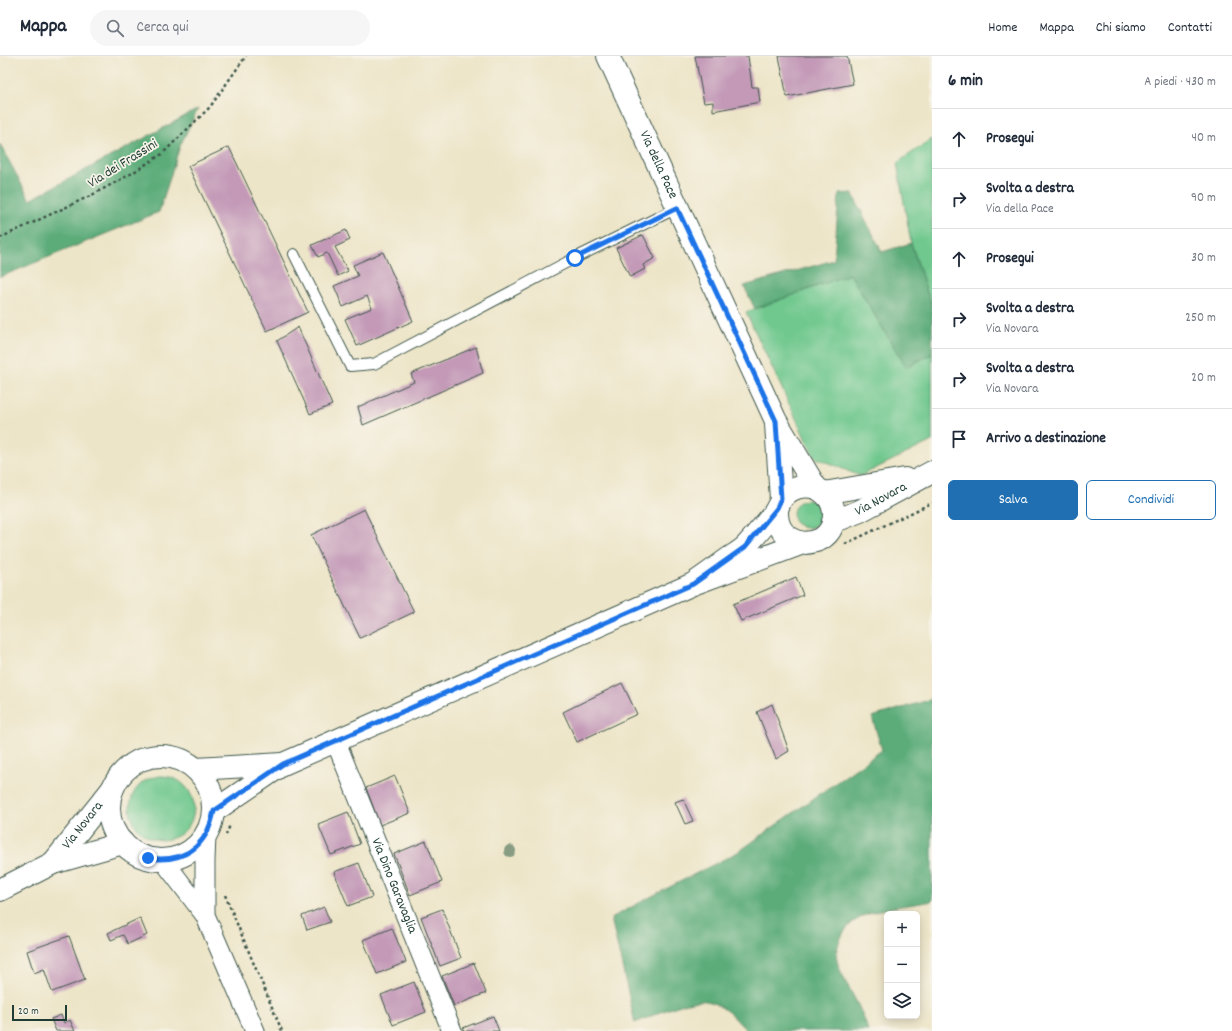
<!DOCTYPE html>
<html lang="it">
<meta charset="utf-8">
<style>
body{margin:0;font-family:Dekko,sans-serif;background:#f6f6f7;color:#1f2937}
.controls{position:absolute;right:12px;bottom:12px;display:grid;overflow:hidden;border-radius:6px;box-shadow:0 2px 10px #0003}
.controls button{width:36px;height:36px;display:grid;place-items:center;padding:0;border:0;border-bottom:1px solid #e0e1e3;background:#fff;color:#1f2937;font:20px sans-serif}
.scale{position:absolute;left:12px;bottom:10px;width:55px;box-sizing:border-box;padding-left:4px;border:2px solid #1f3d34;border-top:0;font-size:11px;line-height:14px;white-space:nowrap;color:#1f3d34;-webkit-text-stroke:3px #f7f3e8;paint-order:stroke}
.stop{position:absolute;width:12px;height:12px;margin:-9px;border:3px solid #1a73e8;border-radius:50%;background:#fff}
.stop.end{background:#1a73e8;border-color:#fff;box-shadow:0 1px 4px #0008}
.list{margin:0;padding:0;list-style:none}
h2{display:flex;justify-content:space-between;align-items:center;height:52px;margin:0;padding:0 16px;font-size:17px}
h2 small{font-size:13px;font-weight:400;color:#747a83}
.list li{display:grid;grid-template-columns:26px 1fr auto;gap:12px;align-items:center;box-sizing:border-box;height:60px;padding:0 16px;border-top:1px solid #e0e1e3}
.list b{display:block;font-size:15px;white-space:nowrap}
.list p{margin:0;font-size:13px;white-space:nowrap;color:#747a83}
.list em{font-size:13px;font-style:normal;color:#747a83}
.actions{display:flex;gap:8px;padding:12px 16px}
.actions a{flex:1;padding:9px 0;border:1px solid #1f6fb2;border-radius:6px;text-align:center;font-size:14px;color:#1f6fb2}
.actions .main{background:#1f6fb2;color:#fff}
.icon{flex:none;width:22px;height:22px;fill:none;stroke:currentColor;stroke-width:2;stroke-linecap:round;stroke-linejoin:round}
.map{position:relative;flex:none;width:932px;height:975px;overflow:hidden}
header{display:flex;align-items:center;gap:24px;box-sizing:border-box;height:56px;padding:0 20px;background:#fff;border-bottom:1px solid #e0e1e3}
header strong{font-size:19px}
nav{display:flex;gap:22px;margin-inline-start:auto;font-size:14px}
.search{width:280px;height:36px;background:#f6f6f7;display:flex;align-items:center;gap:10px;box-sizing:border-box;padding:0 14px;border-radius:22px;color:#747a83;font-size:15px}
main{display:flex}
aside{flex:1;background:#fff}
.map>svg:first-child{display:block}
</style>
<header>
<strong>Mappa</strong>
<div class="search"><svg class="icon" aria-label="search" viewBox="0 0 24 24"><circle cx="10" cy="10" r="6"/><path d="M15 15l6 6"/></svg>Cerca qui</div>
<nav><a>Home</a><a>Mappa</a><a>Chi siamo</a><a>Contatti</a></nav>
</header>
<main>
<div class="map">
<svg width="932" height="975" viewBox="0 0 932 975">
<rect width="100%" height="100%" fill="#f7f3e8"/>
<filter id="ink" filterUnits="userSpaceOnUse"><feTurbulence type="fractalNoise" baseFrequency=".025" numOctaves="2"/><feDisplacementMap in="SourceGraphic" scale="8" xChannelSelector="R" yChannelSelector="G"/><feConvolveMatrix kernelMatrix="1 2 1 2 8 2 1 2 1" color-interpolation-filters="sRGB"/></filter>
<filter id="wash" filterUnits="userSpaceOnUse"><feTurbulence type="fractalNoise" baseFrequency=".012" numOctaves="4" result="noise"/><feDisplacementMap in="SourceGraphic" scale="16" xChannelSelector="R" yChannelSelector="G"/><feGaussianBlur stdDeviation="0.9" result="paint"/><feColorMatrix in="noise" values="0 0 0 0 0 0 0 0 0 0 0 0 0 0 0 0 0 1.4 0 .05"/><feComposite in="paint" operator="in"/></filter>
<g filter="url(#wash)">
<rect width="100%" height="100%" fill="#ede5c8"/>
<path fill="#6fc88e" stroke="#478261" d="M932,83v168l-21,-64 -14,-80z
M850,218l56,93 26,-13v87l-72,35 -46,-19 -68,-145z
M793 458a14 14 0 1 1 28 0a14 14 0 1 1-28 0Z
M130 752a32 32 0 1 1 64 0a32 32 0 1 1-64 0Z"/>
<path fill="#5bac79" stroke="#3d7456" d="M198,53l-18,37 -21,66 -159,65v-133l30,56z
M852,137l30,59 29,-9 21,64v47l-26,13 -56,-93 -95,35 -11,-23 90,-26 5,-66z
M932,643v202c-30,7 -79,5 -92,39 -3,9 -5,15 -2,24 8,23 24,42 30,67h-121c-9,-9 -18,-21 -30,-26 -5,-3 -12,-5 -18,-4 -17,1 -47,15 -64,22l-24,-105 43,-23 84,-43 144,-102 -10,-33z"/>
<g id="blocks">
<path fill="#c399b7" d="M695,0h53l4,31h6l2,15 -47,9v-9l-9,1z
M779,0h68l6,28 -66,13z
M229,91l79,165 -41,19 -79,-165z
M346,174l4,10 -15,7 13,24 -10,5 -11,-23 -9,4 -6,-12z
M643,179l12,23 -12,7 2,4 -15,8 -14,-29z
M383,196l30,69 -56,25 -12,-27 27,-11 -5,-12 -24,11 -9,-21 24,-10 -5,-11z
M298,271l34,78 -22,9 -33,-73z
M476,291l7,26 -120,52 -5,-18 56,-25 -3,-8z
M364,453l50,103 -54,26 -49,-103z
M796,521l7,18 -62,26 -8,-17z
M622,627l15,31 -60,28 -14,-30z
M772,648l17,47 -13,8 -19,-47z
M395,720l15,37 -30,12 -14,-37z
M683,743l10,22 -8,3 -10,-22z
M348,756l12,32 -29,11 -13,-31z
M426,785l16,41 -32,13 -16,-41z
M359,807l13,34 -24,9 -14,-34z
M324,851l6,15 -23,8 -5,-14z
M442,853l19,49 -21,8 -19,-49z
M140,862l7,17 -19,9 -5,-9 -12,5 -3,-7z
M392,872l14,34 -29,12 -14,-34z
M69,880l16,44 -33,12 -8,-23 -10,4 -7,-22z
M474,907l12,30 -32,13 -12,-30z
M414,926l12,30 -33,13 -12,-30z
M61,959l3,8 6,-3 5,11h-19l-5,-12z
M493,960l6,15h-35l-1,-3z"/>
</g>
</g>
<g filter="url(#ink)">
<use href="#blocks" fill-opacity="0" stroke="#3e564a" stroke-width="1"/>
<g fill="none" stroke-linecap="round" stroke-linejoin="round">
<g stroke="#3e564a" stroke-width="12">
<path id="service" d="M294,198l56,112 24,-2 201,-106 102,-50"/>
</g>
<g stroke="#3e564a" stroke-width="21">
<g id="minor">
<path id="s1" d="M336,686l116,289"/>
<path d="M163,804l42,55 50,116"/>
<path d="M205,859v-54l1,-26"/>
</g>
</g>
<g stroke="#3e564a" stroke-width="24">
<g id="tertiary">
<path id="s2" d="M608,0l168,365 40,67"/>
<path d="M776,368l5,75"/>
<path d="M824,437l81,-14"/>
<path d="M777,452c-1,20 7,30 26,35"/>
<path id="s3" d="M833,466l27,-11 72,-39"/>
<circle cx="161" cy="752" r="52"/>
<path d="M196,713l86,-5"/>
<path d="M214,755l69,-47 410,-180 110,-41c7,0 12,-1 18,-4 16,-10 17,-33 4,-45 -12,-12 -32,-9 -43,4 -2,3 -3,7 -5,11 -8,11 -22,27 -31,37 -5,5 -12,9 -18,13 -11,8 -23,17 -35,25"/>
<path id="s4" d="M53,807l60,-75"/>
<path d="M0,834l53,-27 70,-20"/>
</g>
</g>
<path stroke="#3e564a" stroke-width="2.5" stroke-dasharray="3 3" stroke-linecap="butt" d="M0,182l90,-42 39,-21 33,-21 48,-47 36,-51
M845,488l87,-41
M226,779l4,-10
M225,839l57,136"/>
<use href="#service" stroke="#fff" stroke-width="10"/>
<use href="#minor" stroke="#fff" stroke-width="19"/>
<use href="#tertiary" stroke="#fff" stroke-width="22"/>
</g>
<circle fill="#879c83" cx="510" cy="795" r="6"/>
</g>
<g fill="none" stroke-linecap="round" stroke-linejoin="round" filter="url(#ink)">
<path stroke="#1a73e8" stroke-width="5" d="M148,802c36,5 59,-11 66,-47l69,-47 410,-180 52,-37 32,-39 4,-9 -5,-78 -99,-213 -102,50"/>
</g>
<g text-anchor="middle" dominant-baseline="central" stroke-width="3.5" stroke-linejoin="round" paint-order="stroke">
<g font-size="14" fill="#1f3d34" stroke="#f7f3e8">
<text transform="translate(123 108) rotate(-32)">Via dei Frassini</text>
<text stroke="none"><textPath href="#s2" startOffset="120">Via della Pace</textPath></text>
<text stroke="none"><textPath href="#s3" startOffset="53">Via Novara</textPath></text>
<text stroke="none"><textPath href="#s4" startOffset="48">Via Novara</textPath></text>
<text stroke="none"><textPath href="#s1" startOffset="155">Via Dino Garavaglia</textPath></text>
</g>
</g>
</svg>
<div class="controls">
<button>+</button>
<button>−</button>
<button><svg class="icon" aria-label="layers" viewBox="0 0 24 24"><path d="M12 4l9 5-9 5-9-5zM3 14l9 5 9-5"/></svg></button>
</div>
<div class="scale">20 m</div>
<div class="stop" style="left:575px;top:202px"></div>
<div class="stop end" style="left:148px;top:802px"></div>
</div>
<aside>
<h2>6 min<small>A piedi · 430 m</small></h2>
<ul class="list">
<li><svg class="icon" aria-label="ahead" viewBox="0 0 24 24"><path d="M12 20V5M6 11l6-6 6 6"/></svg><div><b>Prosegui</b></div><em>40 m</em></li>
<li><svg class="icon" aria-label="right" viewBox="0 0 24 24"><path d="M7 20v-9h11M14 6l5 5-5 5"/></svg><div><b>Svolta a destra</b><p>Via della Pace</p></div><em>90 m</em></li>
<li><svg class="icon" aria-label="ahead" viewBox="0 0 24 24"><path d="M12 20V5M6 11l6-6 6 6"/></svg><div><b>Prosegui</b></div><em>30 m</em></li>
<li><svg class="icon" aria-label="right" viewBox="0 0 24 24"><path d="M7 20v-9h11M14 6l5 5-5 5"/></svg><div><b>Svolta a destra</b><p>Via Novara</p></div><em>250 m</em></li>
<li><svg class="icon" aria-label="right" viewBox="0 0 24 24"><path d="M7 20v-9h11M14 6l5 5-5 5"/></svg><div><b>Svolta a destra</b><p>Via Novara</p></div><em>20 m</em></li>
<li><svg class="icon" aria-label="arrive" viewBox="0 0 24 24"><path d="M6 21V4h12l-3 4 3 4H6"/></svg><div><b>Arrivo a destinazione</b></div></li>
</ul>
<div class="actions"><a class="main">Salva</a><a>Condividi</a></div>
</aside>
</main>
